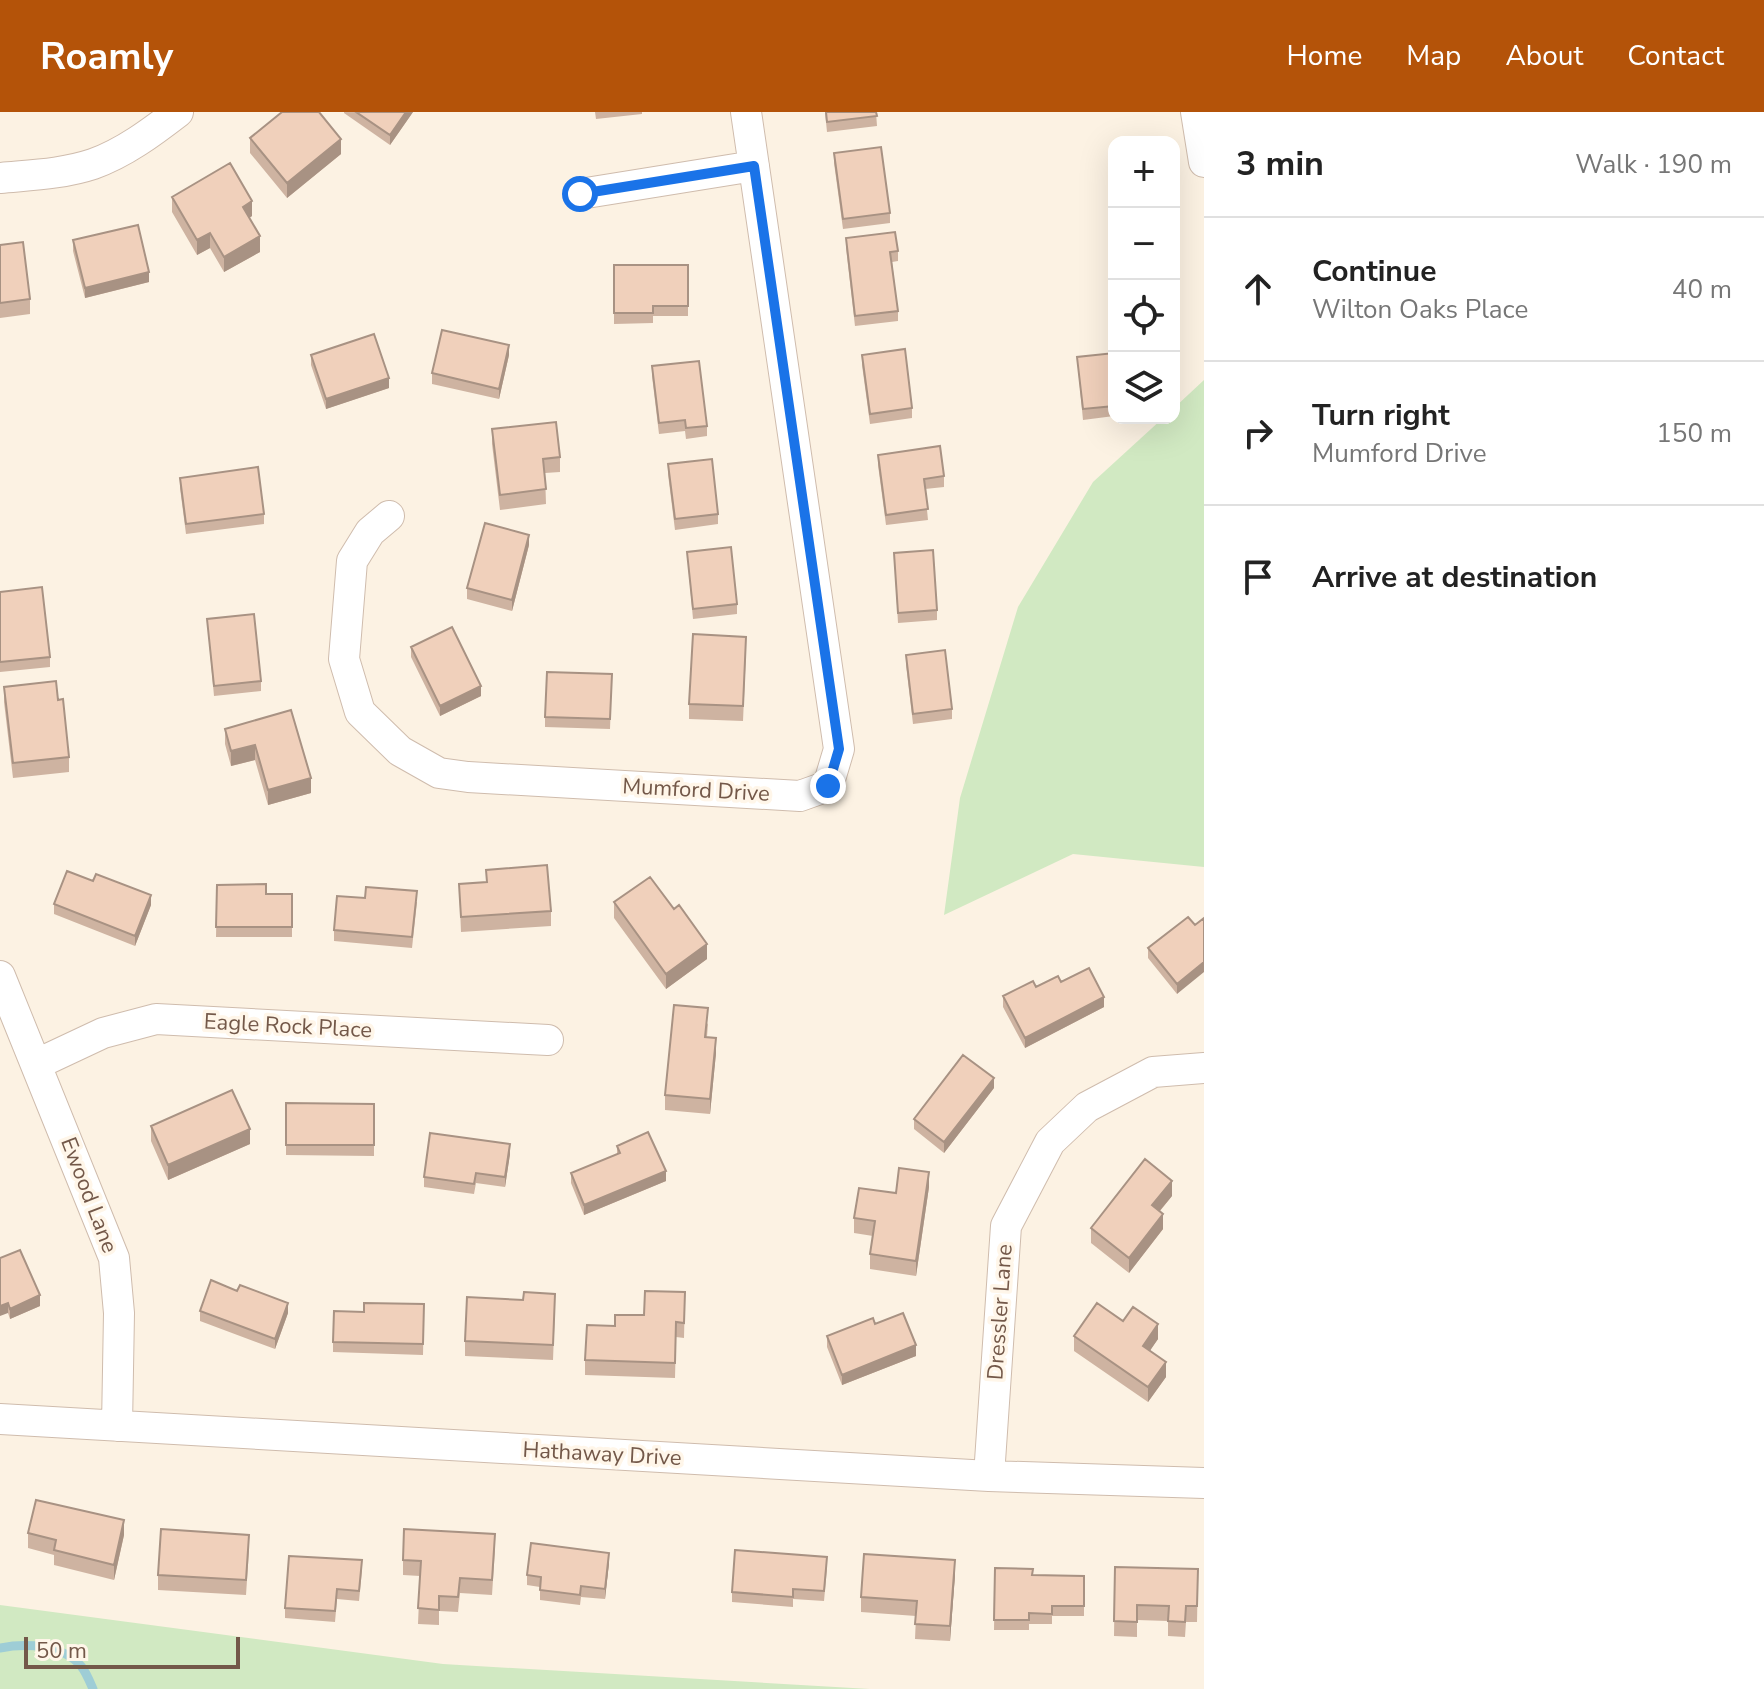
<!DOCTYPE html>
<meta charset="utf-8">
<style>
body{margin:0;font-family:"Nunito Sans",sans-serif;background:#f2f2f2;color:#222}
.controls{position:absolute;right:24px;top:24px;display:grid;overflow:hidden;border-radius:16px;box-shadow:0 8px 32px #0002}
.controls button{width:72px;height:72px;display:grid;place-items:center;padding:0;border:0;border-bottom:2px solid #e0e0e0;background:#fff;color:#222;font:40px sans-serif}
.scale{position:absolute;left:24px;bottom:20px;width:216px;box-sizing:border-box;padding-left:8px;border:4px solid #735849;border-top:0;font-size:22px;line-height:28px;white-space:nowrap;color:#735849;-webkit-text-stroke:6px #fff6e9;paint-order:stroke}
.stop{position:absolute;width:24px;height:24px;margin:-18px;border:6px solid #1a73e8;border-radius:50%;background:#fff}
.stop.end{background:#1a73e8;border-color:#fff;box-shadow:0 2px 8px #0008}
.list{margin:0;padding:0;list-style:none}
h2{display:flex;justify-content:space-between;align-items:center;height:104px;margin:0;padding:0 32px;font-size:34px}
h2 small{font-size:26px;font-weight:400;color:#767676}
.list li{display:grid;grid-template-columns:52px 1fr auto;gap:24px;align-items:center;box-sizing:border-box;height:144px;padding:0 32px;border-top:2px solid #e0e0e0}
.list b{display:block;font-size:30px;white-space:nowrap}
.list p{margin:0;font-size:26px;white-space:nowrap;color:#767676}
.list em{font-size:26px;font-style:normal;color:#767676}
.icon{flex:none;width:44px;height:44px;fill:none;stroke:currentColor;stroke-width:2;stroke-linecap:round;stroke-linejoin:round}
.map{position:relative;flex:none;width:1204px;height:1577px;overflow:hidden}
header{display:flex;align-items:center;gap:48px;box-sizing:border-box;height:112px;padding:0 40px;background:#b45309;color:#fff}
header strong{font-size:38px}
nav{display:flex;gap:44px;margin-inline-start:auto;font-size:28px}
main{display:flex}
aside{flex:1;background:#fff}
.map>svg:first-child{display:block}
</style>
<header>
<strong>Roamly</strong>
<nav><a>Home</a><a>Map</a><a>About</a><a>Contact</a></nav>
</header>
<main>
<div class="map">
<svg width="1204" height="1577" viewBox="0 0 1204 1577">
<rect width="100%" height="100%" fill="#fcf2e3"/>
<path fill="#d1e9c2" d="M1204,268v487l-131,-13 -129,61 16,-117 58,-191 75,-125 70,-64h11v-10z
M0,1493l443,59 427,25h-870z"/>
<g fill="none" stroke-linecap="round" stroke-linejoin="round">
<path stroke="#9ecdd6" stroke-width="9" d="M0,1536c25,-5 62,-4 81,18 5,6 9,16 12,23"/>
<g stroke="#cfbcad" stroke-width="32">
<path id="minor" d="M1196,0l8,50
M0,66c31,-3 63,-4 93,-14 31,-11 59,-32 85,-52
M580,82l174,-28
M389,404l-19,16 -18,29 -8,98 16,53 40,39 39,22 29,4 332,19 28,-10 11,-37 -93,-637
M0,864l114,282 5,55 -2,113
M37,952l66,-31 53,-14 392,21
M0,1307l989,57 215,7
M989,1364l17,-250 44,-84 37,-35 66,-35 51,-4"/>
</g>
<use href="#minor" stroke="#fff" stroke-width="30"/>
</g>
<path fill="#ceb3a1" d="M344,0h69l-23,33 -46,-32z
M595,0h47v2l-46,5z
M825,0h51l1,14 -50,6z
M250,26l91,16 -54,44 -37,-45z
M834,41l56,60v10l-47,6 -9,-66z
M172,85l80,19 -3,2 11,34 -36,20 -14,-24 -13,7 -25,-43z
M846,126l52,13v10l-6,1 6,49v10l-43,5 -9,-78z
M73,128l76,42 -64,16 -12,-47z
M0,133l30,54v15l-30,4z
M614,153h74v51h-35v7l-39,1z
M1114,241v63l-31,4 -6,-63z
M311,243l78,33 -63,21 -15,-44z
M509,243l-10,44 -67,-15v-11z
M862,243l50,53v10l-42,6 -8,-59z
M652,254l55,60v10l-21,3 -1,-8 -26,3 -7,-58z
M492,317l68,28v15l-15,1 1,31 -46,6 -8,-66z
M878,343l66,21v11l-19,2 3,31 -42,5 -8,-60z
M668,352l50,50v10l-43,6 -7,-56z
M180,366l84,36v10l-78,10 -6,-46z
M529,433l-17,66 -45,-12v-11z
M687,440l50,52v10l-44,5z
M894,441l43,57v10l-39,3z
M0,480l50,65v10l-50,5z
M207,507l54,62v10l-47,5z
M411,535l70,49 -41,20 -29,-59z
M746,540l-3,69 -54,-2v-15z
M906,543l46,54v10l-39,5 -7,-59z
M612,562l-2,55 -65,-2v-10z
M4,575l54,13 11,57v15l-56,6 -9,-76z
M291,598l20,83 -43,12 -13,-45 -24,6 -6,-22v-15z
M486,758l65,41v15l-90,6 -2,-48 27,-1z
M217,773l49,9h26v43h-76z
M365,786l52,4 -5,46 -78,-7v-11z
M614,790l93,57 -41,30 -52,-71z
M54,792l97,1 -16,41 -81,-32z
M1188,805l-11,77 -29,-36v-10z
M1061,870l43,25 -79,41 -22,-41v-11l33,-9z
M708,911l-1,14 9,16 -6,61 -45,-4v-15z
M994,976l-50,65 -30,-24v-10z
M286,991l88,1v52l-88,-1z
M151,1014l99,18 -82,36 -17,-39z
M617,1034l49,35 -82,34 -13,-32v-10l46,-19z
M510,1042l-5,33 -29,-4 -2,11 -50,-7v-10z
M929,1075l-13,89 -46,-7v-15l3,-18 -19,-3v-15l42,-25z
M1172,1084l-12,15 3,18 -34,44 -38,-30v-15z
M0,1146l40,48 -30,13 -2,-6z
M685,1180l-1,46 -8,-1 -1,41 -90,-3v-15l30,-34 29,-11z
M523,1188l32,9 -2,51 -88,-4v-15z
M424,1192l-1,51 -90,-3v-10l31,-30z
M200,1199l88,2 -13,36 -75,-28z
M1123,1209l35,18 -8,11 16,27 -18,25 -74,-51v-15z
M875,1212l41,32 -74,29 -15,-38v-11z
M28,1421l96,2 -10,45 -60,-15v-10l-26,-7z
M495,1437l-3,46 -32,-2 -2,19 -19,-1v14l-21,-1 2,-48 -17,-1v-15z
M249,1438l-3,45 -88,-5v-15z
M609,1451l-4,36 -24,-2 -1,8 -40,-5v-13l-13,-2v-10z
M1115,1455l83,2 -1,53h-11l-1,15 -17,-1v-15l-31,-1v17l-23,-1z
M827,1456l-3,33 -31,-2v8l-61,-5v-10z
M995,1456l37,7 52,1v40h-32v8h-23v6h-35z
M362,1458l-3,31 -22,-2 -2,23 -50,-4v-10z
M955,1463l-5,66 -35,-2 1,-23 -55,-4v-15z"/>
<path fill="#a89283" d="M406,0h7l-23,33v-10z
M341,27v15l-54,44v-15z
M252,89v15l-9,6v-15z
M210,121v15l-13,7v-15z
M260,124v16l-36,20v-15z
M149,160v10l-64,16v-10z
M509,233v10l-10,44v-10z
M389,266v10l-63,21v-10z
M529,423v10l-17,66v-11z
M481,574v10l-41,20v-10z
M255,633v15l-24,6v-15z
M311,666v15l-43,12v-15z
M151,783v10l-16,41v-10z
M707,832v15l-41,30v-15z
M1204,850v10l-27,22v-10z
M1104,885v10l-79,41v-10z
M716,926v15l-6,61v-15z
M994,966v10l-50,65v-11z
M250,1017v15l-82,36v-15z
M510,1032v10l-5,33v-10z
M666,1059v10l-82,34v-10z
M929,1060v15l-13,89v-15z
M1172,1069v15l-20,24v-15z
M1163,1102v15l-34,44v-15z
M40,1183v11l-30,13v-10z
M8,1191v10l-8,3v-10z
M288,1191v10l-13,36v-10z
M1158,1212v15l-15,22v-15z
M916,1233v11l-74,29v-10z
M1166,1250v15l-18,25v-15z
M124,1408v15l-10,45v-15z
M609,1441v10l-4,36v-10z
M955,1448v15l-5,66v-15z"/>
<path fill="#f0d0bb" stroke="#a89283" stroke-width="2" d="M282,0h37l22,27 -54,44 -37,-45z
M356,0h50l-16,23z
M826,0h50l1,4 -50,6z
M881,35l9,66 -47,6 -9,-66z
M230,51l22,38 -9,6 17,29 -36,21 -14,-24 -13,7 -25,-43z
M138,113l11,47 -64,16 -12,-48z
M895,120l3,19 -8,1 8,59 -43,5 -9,-78z
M23,130l7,57 -30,4v-58z
M614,153h74v41h-35v7h-39z
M442,218l67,15 -10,44 -67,-16z
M374,222l15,44 -63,21 -15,-44z
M905,237l7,59 -42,6 -8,-59z
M1114,241v53l-31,3 -6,-52z
M699,249l8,65 -21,2 -1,-8 -26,3 -7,-57z
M556,310l4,35 -17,2 3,30 -46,6 -8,-66z
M940,334l4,30 -20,3 4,30 -42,6 -8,-60z
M712,347l6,55 -43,5 -7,-55z
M258,355l6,47 -78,10 -6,-46z
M485,411l44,12 -17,65 -45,-12z
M731,435l6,57 -44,5 -6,-57z
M933,438l4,60 -39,3 -4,-60z
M42,475l8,70 -50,5v-70z
M254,502l7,67 -47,5 -7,-67z
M452,515l29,59 -41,20 -29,-59z
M693,522l53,3 -3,69 -54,-2z
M945,538l7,59 -39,5 -7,-59z
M547,560l65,2 -2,45 -65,-2z
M56,569l2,19 5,-1 6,58 -56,6 -9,-76z
M291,598l20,68 -43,12 -13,-45 -24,6 -6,-22z
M547,753l4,46 -90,6 -2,-33 28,-2 -1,-12z
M67,759l26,10 3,-7 55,21 -16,41 -81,-32z
M650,765l24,32 5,-4 28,39 -41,30 -52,-72z
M266,772v10h26v33h-76l1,-42z
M366,775l51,4 -5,46 -78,-7 3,-34 28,2z
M1188,805l7,8 9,-7v44l-27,22 -29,-36z
M1089,856l15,29 -79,41 -22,-42 30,-15 3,6 22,-11 3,6z
M674,893l34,3 -3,29 11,1 -6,61 -45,-4z
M963,943l31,23 -50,64 -30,-23z
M232,978l18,39 -82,36 -17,-39z
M286,991l88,1v41h-88z
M648,1020l18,39 -82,34 -13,-32 49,-20 -3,-7z
M430,1021l80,11 -5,33 -29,-4 -2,11 -50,-7z
M1145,1047l27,22 -20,24 11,9 -34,44 -38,-30z
M899,1056l30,4 -13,89 -46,-7 5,-33 -21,-3 5,-30 37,5z
M20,1138l20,45 -30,14 -2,-6 -8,3v-48z
M211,1168l26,11 3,-6 48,18 -13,36 -75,-28z
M645,1179l40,1 -1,31 -8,-1 -1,41 -90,-3 2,-35 28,1v-11h29z
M524,1180l31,2 -2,51 -88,-4 2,-44 56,3z
M364,1191l60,1 -1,40 -90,-2 1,-31 30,1z
M1097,1191l26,18 10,-14 25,17 -15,22 23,16 -18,25 -74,-51z
M903,1201l13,32 -74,30 -15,-39 46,-18 2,6z
M36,1388l88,20 -10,45 -60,-15 2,-10 -28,-7z
M161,1417l88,6 -3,45 -88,-5z
M404,1417l91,5 -3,46 -32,-2 -2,19 -19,-1v14l-21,-2 3,-47 -18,-1z
M531,1431l78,10 -4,36 -24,-3 -1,9 -40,-5 1,-13 -14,-2z
M735,1438l92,7 -3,34 -31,-2v8l-61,-5z
M864,1442l91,6 -5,66 -35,-2 2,-23 -56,-4z
M289,1444l73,4 -3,31 -22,-2 -2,22 -50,-3z
M1115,1455l83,2 -1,37h-11l-1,16 -17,-1 1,-15 -32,-1v17l-23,-1z
M995,1456l38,1 -1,6 52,1v30h-32v8l-23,-1v7h-35z"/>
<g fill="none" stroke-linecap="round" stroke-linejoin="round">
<path stroke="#1a73e8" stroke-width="10" d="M580,82l174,-28 85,583 -11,37"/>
</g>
<g text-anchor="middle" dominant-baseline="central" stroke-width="7" stroke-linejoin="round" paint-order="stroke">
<g font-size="22" fill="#735849" stroke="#fff6e9">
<text transform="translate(696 678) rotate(3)">Mumford Drive</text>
<text transform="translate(288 914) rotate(3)">Eagle Rock Place</text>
<text transform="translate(89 1083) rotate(69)">Ewood Lane</text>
<text transform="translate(1000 1200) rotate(-86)">Dressler Lane</text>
<text transform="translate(602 1342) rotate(3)">Hathaway Drive</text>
</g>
</g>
</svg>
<div class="controls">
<button>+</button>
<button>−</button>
<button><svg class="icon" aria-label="locate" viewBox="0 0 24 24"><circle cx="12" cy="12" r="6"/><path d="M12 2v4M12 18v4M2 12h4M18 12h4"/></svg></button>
<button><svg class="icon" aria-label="layers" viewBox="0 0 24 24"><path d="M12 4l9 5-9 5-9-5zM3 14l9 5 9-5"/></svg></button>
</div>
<div class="scale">50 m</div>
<div class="stop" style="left:580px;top:82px"></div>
<div class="stop end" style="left:828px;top:674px"></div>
</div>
<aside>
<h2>3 min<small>Walk · 190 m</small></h2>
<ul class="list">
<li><svg class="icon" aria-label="ahead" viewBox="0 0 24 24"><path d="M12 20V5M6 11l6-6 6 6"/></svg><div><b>Continue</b><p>Wilton Oaks Place</p></div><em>40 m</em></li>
<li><svg class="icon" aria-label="right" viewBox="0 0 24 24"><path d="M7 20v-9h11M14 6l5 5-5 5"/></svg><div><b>Turn right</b><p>Mumford Drive</p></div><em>150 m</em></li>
<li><svg class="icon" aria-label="arrive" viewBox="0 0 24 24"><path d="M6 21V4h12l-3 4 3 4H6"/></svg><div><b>Arrive at destination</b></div></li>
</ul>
</aside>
</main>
